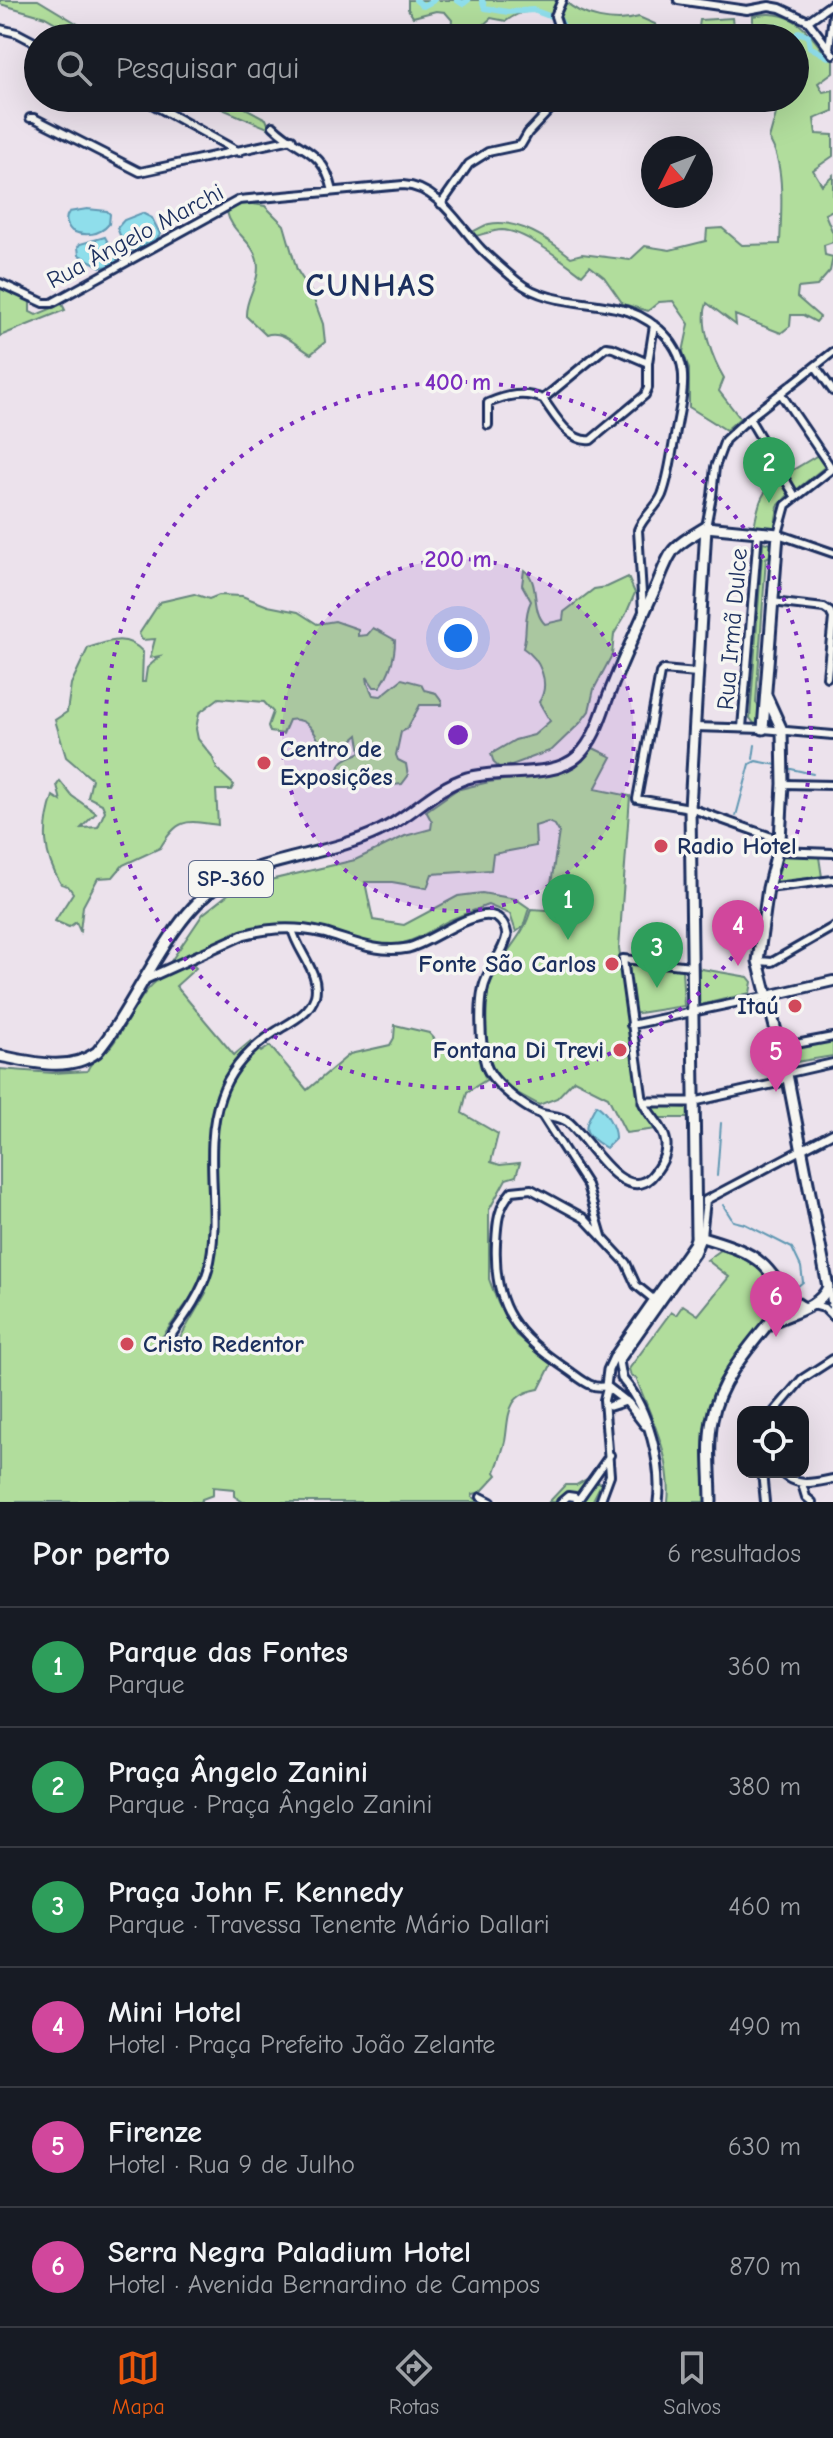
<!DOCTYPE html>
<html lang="pt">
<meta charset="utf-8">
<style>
body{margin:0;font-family:"Comic Neue",sans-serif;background:#242831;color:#f1f3f6}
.controls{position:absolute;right:24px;bottom:24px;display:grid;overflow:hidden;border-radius:16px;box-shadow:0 8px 32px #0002}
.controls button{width:72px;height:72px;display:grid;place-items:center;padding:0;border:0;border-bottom:2px solid #363941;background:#171b24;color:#f1f3f6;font:40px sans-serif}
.compass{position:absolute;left:641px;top:136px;width:72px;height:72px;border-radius:50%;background:#171b24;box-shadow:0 8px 32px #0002;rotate:228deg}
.you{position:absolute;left:458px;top:638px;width:28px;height:28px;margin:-20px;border:6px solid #fff;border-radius:50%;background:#1a73e8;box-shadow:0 0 0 12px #1a73e833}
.badge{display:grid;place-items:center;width:52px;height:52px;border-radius:50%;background:#ea580c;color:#fff;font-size:26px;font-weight:700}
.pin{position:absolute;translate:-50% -66px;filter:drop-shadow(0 2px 4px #0008)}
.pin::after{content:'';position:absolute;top:42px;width:28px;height:24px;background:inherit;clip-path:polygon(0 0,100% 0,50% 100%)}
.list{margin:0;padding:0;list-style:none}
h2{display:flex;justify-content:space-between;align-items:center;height:104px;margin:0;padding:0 32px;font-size:34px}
h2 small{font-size:26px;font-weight:400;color:#9ea1a6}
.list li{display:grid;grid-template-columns:52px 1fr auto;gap:24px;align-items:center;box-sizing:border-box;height:120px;padding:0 32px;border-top:2px solid #363941}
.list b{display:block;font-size:30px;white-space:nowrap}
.list p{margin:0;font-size:26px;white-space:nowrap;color:#9ea1a6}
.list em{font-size:26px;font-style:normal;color:#9ea1a6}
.icon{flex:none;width:44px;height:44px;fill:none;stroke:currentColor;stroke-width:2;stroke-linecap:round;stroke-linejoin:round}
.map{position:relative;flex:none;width:833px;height:1502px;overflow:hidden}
.search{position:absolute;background:#171b24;box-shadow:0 8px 32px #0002;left:24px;right:24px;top:24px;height:88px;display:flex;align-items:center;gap:20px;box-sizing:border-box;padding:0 28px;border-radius:44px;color:#9ea1a6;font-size:30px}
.sheet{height:824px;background:#171b24}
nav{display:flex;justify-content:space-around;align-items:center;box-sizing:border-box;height:112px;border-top:2px solid #363941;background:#171b24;font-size:22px;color:#9ea1a6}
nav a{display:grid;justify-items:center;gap:4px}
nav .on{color:#ea580c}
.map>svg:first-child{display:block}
</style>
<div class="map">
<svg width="833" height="1502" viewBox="0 0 833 1502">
<rect width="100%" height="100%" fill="#ece2ec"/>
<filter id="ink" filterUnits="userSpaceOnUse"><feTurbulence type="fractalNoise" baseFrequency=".0125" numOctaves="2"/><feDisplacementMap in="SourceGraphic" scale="16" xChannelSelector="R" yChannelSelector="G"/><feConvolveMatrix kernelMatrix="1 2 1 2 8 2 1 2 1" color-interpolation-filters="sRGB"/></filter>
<g filter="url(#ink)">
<path fill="#b1dd9c" stroke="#66867d" stroke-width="2" fill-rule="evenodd" d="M0,0h38l63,38h-19l-37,-21 -45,-13z
M408,0h151l-8,17c-19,-7 -28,-8 -45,4l-15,-3 -22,20h-10l-8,-8 1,-10 -7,-8 -9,-1 -23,6 -5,-8z
M564,0c17,18 52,24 75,17l16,7 2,6 10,5 31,-1 2,-14 32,-2 2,13h19v-15c35,-8 51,9 70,35l4,-1 6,8v14l-15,11 5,9 10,-2v21l-19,8 2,15 17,1v21l-20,14 9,15 11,-10v35l-8,4 8,19v9l-9,3 1,10 8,2 -3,14 -13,15 -19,2 -1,9 23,20 -4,5 -13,-7h-12l-1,11 -9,7 -46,-18 1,10 -29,-22c-8,21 6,57 17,75l-5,13 21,27 -14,12 -37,-23v-38l-6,-17 6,-28 -16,-23 -14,1 -11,9 -25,-7 -19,-27 -14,-11 -8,9c-19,-14 -56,-44 -80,-45 -8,0 -18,4 -26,6l-4,-4c5,-2 12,-7 17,-8 29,-6 61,16 82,33l11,-3 48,6 15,-14 25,4 36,-9 1,-12 15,-1 20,17 38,-1c1,-30 6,-79 -11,-105l7,-25 -1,-12 -24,-4h44v-60h-209l-4,-5 -23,-4 -2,-10z
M196,98h28l10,4 32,17 4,10z
M242,202l23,4 19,19 13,45 14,22 12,32 2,18 -14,12c-15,-8 -28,-25 -45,-19l-20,-19c-1,-20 16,-35 11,-56 -4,-19 -26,-28 -30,-48z
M0,286l30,15v11l6,3 26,-11 3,6 -65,26z
M818,455l8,11 -30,24 -8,-17z
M781,476l9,17 -12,13 -3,20 -3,3 -18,-1c4,-23 7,-38 27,-52z
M763,542l9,2v11l-6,3 -10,145 6,7 -2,14 -4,2 -6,-8z
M524,570c17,12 6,40 21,54l18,-4 1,-8 30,-23 13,-2 21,-10 7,16 -9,21 -12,20 -2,21 -18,34 -5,22 -9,12 -28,27 -51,19 -7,-6 -3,-9 24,-14 19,-5 16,-14 -11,-19c12,-19 1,-43 -16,-54 5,-16 0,-31 8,-47l-9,-16z
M194,594l15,5 10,-4 23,1 26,10 30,6 19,12 18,-3 23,8v7l9,-1 6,-7 4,2 18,10c0,19 -5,33 -15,47h-6l-7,-10 1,7 5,11 8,1 21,-17 19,5 3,6 12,3 6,8 -1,4h-21l-13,24 -6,3 -5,23 2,5 8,4 2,12 -6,8 -9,1 -54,-12c-1,-15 11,-15 22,-21l-3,-17 -16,14 -21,-3c-6,-15 -14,-29 -32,-26l-6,14 -13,-2 -2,-6 5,-14 -9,-10 -45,-4 -20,15 -3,16 2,10 14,17 5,13 17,16 -3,5h-15l2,35c-33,-5 -40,-7 -58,23l-37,17 -10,12 -15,1 -15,28 -3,25 -4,-9 -7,5 -14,-6 18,-28 -5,-7 -7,-2c-18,-29 -19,-56 -8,-88l8,5 -4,-16 3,-4 12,15 24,17 -15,15 17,-1 7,-16 -3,-7 -14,-7 4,-18 -26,-22 -11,-37 12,-8 4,-28 17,-36c21,-7 38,-15 55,4l-1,30h3l2,-14 13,-12 -10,2 5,-19 -13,1 -3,-6 21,-32z
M591,747l21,10 -17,32 35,7 -11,152 22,152 16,29 -31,4 -18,-36 -34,-17 -17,18 -18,7c-13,-8 -32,-15 -41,-27 -17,-20 -16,-84 -3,-107 12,-22 30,-37 36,-62l16,1 12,-78 -4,-7 -7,-3 -13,4 1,20 -43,8 -2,16 -59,4 -5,14 -35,-6h-27l8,38 31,5 54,-29 24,-3 34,6 13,9 -6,19 -7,5 -6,-18 -22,-9c-13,5 -27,10 -40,16 -15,8 -28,18 -45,22 -32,8 -64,-15 -96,-18 -60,-4 -88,21 -140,42l36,-53 33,-26 119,-28 50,-24 26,-7 1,-7 -6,-11 30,-21 33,-8 67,-9z
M780,854l39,3 3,20 -47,6z
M629,961l53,9 2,36 -52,8z
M193,965l3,3 -20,18 58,69 17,-14 10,11 9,-6 37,44 43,-36 40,-9 4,-7 1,-13 34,8 20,22 29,1 8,24 -19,12 -5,21 36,21 -7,28 9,3 20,-2 -4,13 -10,3 -17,31v69l9,24 18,32 36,28 -13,26c-30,5 -30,21 -33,46 -1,12 -7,25 -11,37l2,3 -16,17 -8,2 -1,3 6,3 -2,2h-233l-9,-6v-7l-21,-2v8l-11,4 -1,3h-201v-433l53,4 34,-2c5,-13 17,-16 25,-26 26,-36 31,-71 81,-80zM197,1289l9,4 -33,57 -12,-2 -1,-8z
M696,968l52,9 4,5 -2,11 -54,13z
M833,1039v17l-43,7 -2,-17z
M651,1106l40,2 -1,10h-34z
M721,1250c28,8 55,23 57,54 -27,35 -67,70 -71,116 -2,27 1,55 1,82h-40c5,-43 -17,-85 -32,-124l-5,-2 -2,-7 42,-57 5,3 7,-10 15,10 31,-38 -22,-17z
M592,1476l9,8 -9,18h-43l16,-17h11z"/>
<path fill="#8fdeeb" stroke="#6198b3" stroke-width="2" d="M87,209l20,2 3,3 -1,10c-9,11 -24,13 -37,7 -6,-6 -8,-12 -3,-19z
M142,213l10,5 8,16 -3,5 -24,12 -8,-4 -8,-19 7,-8z
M105,237l13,24 -5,5 -12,1 -22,-12 -1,-8 2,-3z
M596,1105c9,4 20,23 19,34l-9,9c-27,-17 -22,-20 -10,-43z"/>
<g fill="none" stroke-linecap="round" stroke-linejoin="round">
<path stroke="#6198b3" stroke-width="2" d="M753,759l2,-14
M787,768l26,6
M736,816l14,-52 6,-3 21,4
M717,1176l4,-53
M723,1205l10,16 12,3 47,24 9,19 2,15 -5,4"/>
<path stroke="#8fdeeb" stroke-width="6" d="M416,0l7,6 11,-6
M457,0l6,4 5,-4
M482,0l3,8 23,4 25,-2 27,10 4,8 20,3 5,7
M600,38l38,-6 28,6
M744,38l31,-12 6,3 6,9
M794,38l5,-6 9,4 2,11 18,10 5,-1"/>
<g stroke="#1b2f5e" stroke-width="12">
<path id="minor" d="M678,0l69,10 22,-4 11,2 28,13 25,33
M808,21l25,-18
M0,29l17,4 21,11
M562,38l-7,-22 7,-16
M829,49l4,-34
M141,98l98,54
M30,118h4l106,54 152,-33
M273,126c27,27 49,20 60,65
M441,204l28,-40 19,-12 33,-7 7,-12 33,-35
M0,283l44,20h8l187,-103 164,-15c35,1 56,41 78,64 11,11 24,22 36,32 27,22 66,20 99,27 16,3 30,10 43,21 36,32 23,65 16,107 -4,20 -6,41 -13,59 -6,14 -19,21 -24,35l5,80
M816,367l17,24
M781,394l51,75
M543,399c12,16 26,44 48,41l54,-45 3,-7v-25l6,-38
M749,418l46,78
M488,425v-22c19,-8 36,-12 55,-4l63,-52 7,1 35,15
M833,468l-47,37 -8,29 55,19
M706,527l6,-31 3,-29 10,-27 24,-22 84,-66
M772,602l52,6 6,4 3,6 -6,59
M697,673l-34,-3 -3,3 -23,126 53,9 90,32
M695,727l68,2 70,6
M742,728l16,-195
M783,784l50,1
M777,851l56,2
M768,888l65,-8
M759,961l13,1 61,-35
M631,1025l137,-29
M780,1047l53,-10
M643,1102l-20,-143 69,7
M693,1102l85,-19 11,-10 44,-10
M542,1115l45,70 15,51
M706,1200l127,-67
M702,1236l4,-36
M829,1289l4,24
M813,1305l11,3 9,9
M165,1344c16,-23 35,-46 43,-74 15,-57 -7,-118 13,-174 9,-27 31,-49 54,-64 15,-10 34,-17 40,-36 6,-23 -18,-45 -23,-67
M606,1386c-15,4 -26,-8 -38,-16 -52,-35 -75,-62 -72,-127 1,-21 2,-36 16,-52l19,-2 53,29 42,45 10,22 21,17
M774,1412l28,-33 31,-20
M762,1472l3,30
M781,1472c17,16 31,11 52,7
M802,1484l4,13 6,5
M481,1497l10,5
M578,1500l32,-45
M561,1502l7,-6 7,1 3,5
M600,1502l10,-27 -6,-75 3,-12"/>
</g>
<g stroke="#1b2f5e" stroke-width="13">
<path id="tertiary" d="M146,979l97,-44c25,-7 54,-8 80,-2 29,8 54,21 85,15 26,-5 90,-62 99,-13 -3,17 -15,29 -21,45 -8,18 -6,66 0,85 5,17 41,46 59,50 8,2 15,1 23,7 19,14 54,83 83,55 8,-9 16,-20 15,-33 -1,-16 -17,-28 -23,-42h50
M622,1378l-3,-17 76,-108 7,-17
M624,1381c24,28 39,85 34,121
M610,1406l16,-5
M645,1425l-17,-22 -22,-17 2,-16 7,-15 78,-111 3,-9"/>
</g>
<g stroke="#1b2f5e" stroke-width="14">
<path id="secondary" d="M768,996l65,-15"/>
</g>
<g stroke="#1b2f5e" stroke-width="15">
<path id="primary" d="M706,527l-16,281 6,427c21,7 48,13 65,28 16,13 24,37 44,45
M706,527l72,7 -15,195
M766,695l16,35 1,54 -3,56 -12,48 -10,73 29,113 41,213c-9,22 -40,26 -60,37
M0,1056c32,6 69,17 97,-4 39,-46 72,-136 121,-166 47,-29 111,-31 161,-55 32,-14 53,-42 88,-53 32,-10 86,2 111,-22 16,-15 23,-40 30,-59 14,-36 30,-71 46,-106 6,-12 10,-27 18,-39 7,-10 23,-18 34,-25
M711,1502c0,-27 -4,-55 1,-82 7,-42 42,-78 68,-111l2,-11 -2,-11"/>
</g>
<use href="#minor" stroke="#f6f6f2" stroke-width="6"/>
<use href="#tertiary" stroke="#f6f6f2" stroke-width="7"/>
<use href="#secondary" stroke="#f6f6f2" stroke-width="8"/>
<use href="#primary" stroke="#f6f6f2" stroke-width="9"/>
</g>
</g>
<circle cx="458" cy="735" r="176" fill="#7b2cbf" fill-opacity=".12"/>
<g fill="none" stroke="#7b2cbf" stroke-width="4" stroke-dasharray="4 8">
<circle cx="458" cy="735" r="176"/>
<circle cx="458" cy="735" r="353"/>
</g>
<g fill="#d1495b" stroke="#f6f6f2" stroke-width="3">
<circle cx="264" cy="763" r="8"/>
<circle cx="661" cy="846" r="8"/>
<circle cx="612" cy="964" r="8"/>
<circle cx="795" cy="1006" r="8"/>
<circle cx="620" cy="1050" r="8"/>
<circle cx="127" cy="1344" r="8"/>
</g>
<g text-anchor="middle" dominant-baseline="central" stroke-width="7" stroke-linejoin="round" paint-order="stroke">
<rect fill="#f6f6f2" stroke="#5d6b8a" stroke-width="2" x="189" y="861" width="84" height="36" rx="6"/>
<g font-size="22" font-weight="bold" fill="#1b2f5e">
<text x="231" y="879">SP-360</text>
</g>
<g font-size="24" fill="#1b2f5e" stroke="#f6f6f2">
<text transform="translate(135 236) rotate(-28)">Rua Ângelo Marchi</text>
<text transform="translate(732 629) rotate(-85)">Rua Irmã Dulce</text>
</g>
<g font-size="24" font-weight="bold" fill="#1b2f5e" stroke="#f6f6f2" text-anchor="start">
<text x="280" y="749">Centro de<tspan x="280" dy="28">Exposições</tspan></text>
<text x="677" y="846">Radio Hotel</text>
<text x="596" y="964" text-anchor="end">Fonte São Carlos</text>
<text x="779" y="1006" text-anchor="end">Itaú</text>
<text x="604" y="1050" text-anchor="end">Fontana Di Trevi</text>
<text x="143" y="1344">Cristo Redentor</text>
</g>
<g font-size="32" font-weight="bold" letter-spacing="2" fill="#1b2f5e" stroke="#f6f6f2">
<text x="371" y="285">CUNHAS</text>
</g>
</g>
<circle cx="458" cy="735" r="12" fill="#7b2cbf" stroke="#f6f6f2" stroke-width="4"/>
<g font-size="24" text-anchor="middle" font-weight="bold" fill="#7b2cbf" stroke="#f6f6f2" stroke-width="7" stroke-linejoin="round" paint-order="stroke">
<text x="458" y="390">400 m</text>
<text x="458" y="567">200 m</text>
</g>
</svg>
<div class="controls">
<button><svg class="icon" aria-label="locate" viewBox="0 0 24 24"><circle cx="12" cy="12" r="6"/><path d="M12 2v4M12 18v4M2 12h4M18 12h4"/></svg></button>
</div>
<svg class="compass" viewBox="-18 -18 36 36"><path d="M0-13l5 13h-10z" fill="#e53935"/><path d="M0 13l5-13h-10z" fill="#9ea1a6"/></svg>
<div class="you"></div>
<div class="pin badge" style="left:568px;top:940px;background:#2e9e5b">1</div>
<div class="pin badge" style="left:769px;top:503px;background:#2e9e5b">2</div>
<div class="pin badge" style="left:657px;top:988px;background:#2e9e5b">3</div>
<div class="pin badge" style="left:738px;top:966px;background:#d1479c">4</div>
<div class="pin badge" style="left:776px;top:1092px;background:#d1479c">5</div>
<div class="pin badge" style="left:776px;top:1337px;background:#d1479c">6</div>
<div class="search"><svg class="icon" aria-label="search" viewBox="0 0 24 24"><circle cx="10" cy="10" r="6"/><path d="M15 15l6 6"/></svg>Pesquisar aqui</div>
</div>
<section class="sheet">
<h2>Por perto<small>6 resultados</small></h2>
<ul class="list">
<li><span class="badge" style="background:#2e9e5b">1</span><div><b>Parque das Fontes</b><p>Parque</p></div><em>360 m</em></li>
<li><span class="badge" style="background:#2e9e5b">2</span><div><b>Praça Ângelo Zanini</b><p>Parque · Praça Ângelo Zanini</p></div><em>380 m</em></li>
<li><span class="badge" style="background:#2e9e5b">3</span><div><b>Praça John F. Kennedy</b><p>Parque · Travessa Tenente Mário Dallari</p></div><em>460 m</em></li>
<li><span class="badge" style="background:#d1479c">4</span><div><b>Mini Hotel</b><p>Hotel · Praça Prefeito João Zelante</p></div><em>490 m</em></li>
<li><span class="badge" style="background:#d1479c">5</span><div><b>Firenze</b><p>Hotel · Rua 9 de Julho</p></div><em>630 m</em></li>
<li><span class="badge" style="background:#d1479c">6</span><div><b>Serra Negra Paladium Hotel</b><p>Hotel · Avenida Bernardino de Campos</p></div><em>870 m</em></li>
</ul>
</section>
<nav>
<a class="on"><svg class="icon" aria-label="map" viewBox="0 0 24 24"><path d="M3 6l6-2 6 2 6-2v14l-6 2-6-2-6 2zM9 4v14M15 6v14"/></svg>Mapa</a>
<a><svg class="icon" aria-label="directions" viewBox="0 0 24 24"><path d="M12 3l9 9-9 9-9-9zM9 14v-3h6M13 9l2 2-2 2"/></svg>Rotas</a>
<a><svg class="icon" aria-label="saved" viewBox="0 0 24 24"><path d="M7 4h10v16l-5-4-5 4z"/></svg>Salvos</a>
</nav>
